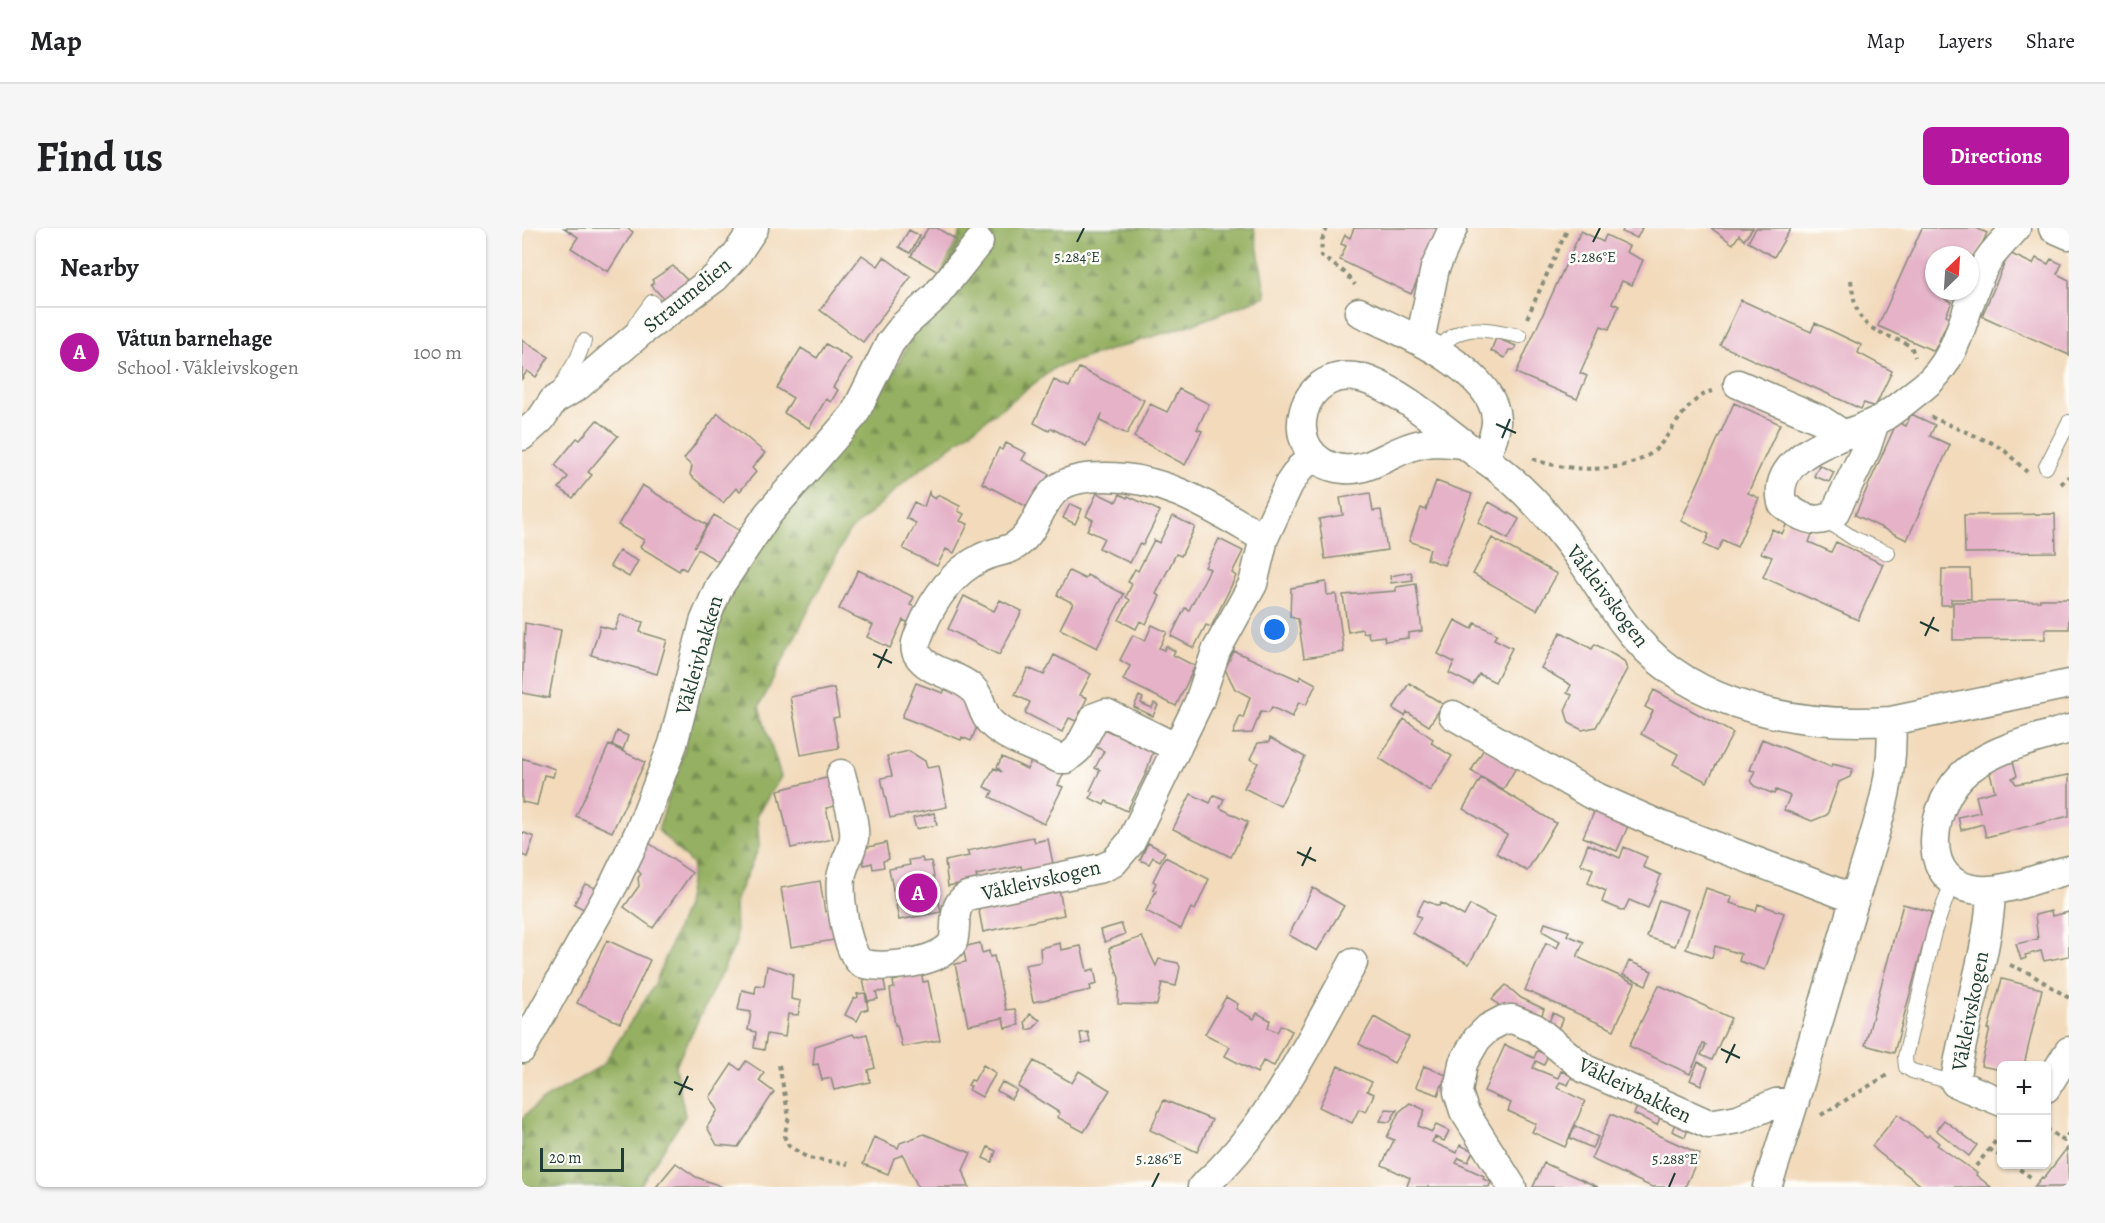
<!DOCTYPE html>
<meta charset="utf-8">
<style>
body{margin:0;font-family:Alegreya,serif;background:#f6f6f6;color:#202124}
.controls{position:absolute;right:18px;bottom:18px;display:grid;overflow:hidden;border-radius:9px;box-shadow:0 2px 4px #0004}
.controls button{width:54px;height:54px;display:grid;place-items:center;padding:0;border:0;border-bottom:2px solid #e0e0e0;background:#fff;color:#202124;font:30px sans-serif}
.compass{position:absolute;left:1403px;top:18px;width:54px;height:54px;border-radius:50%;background:#fff;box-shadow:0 2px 4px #0004;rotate:25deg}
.scale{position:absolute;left:18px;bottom:15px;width:84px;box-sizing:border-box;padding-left:6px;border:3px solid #1f3d34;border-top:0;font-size:16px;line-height:21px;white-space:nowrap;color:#1f3d34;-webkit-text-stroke:4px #fdfcf7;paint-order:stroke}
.you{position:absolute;left:753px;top:402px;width:21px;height:21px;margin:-15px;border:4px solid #fff;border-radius:50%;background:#1a73e8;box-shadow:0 0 0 9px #1a73e833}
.badge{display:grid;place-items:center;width:39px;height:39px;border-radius:50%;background:#b5179e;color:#fff;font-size:20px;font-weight:700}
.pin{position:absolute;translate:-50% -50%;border:3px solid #fff;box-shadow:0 2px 6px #0006}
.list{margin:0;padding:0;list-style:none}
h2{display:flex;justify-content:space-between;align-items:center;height:78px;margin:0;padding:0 24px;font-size:26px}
h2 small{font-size:20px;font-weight:400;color:#757577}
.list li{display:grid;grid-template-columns:39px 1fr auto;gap:18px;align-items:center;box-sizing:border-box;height:90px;padding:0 24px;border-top:2px solid #e0e0e0}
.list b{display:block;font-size:22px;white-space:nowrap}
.list p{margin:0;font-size:20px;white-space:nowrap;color:#757577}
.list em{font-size:20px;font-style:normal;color:#757577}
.map{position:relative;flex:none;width:1547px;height:959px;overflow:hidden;border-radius:9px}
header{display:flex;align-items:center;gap:36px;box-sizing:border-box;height:84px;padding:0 30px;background:#fff;border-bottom:2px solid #e0e0e0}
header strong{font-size:28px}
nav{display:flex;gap:33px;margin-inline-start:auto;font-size:21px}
.intro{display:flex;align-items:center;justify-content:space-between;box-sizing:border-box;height:144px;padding:0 36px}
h1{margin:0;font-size:42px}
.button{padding:15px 27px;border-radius:9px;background:#b5179e;color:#fff;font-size:21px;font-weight:700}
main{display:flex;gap:36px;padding:0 36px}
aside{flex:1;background:#fff;border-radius:9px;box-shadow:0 2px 4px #0004}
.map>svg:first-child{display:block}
</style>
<header>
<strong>Map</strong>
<nav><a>Map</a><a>Layers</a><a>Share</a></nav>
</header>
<div class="intro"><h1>Find us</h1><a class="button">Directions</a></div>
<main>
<aside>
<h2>Nearby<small></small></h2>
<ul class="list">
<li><span class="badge">A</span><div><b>Våtun barnehage</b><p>School · Våkleivskogen</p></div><em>100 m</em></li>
</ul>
</aside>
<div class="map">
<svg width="1547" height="959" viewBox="0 0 1547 959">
<defs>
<pattern id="forest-firs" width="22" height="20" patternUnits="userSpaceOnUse" patternTransform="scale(1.5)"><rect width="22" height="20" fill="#95b062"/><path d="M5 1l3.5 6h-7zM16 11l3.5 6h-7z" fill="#799052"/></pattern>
</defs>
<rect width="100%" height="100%" fill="#fdfcf7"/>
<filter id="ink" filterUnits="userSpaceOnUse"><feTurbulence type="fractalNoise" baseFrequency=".0167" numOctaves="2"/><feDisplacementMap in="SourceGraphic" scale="12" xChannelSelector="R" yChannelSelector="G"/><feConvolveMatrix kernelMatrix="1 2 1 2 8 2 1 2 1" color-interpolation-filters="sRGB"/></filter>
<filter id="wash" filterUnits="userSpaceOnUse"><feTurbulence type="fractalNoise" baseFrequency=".008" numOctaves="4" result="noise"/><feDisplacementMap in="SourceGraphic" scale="24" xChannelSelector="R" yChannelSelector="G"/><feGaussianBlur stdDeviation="1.35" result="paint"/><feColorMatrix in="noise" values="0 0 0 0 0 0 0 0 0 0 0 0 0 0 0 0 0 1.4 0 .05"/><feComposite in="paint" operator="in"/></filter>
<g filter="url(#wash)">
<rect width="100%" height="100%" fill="#f2dabb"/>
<path fill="url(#forest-firs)" stroke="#5a764b" stroke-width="1.5" d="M441,0h291l12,68 -70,27 -140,44 -147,111 -61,55 -89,174 22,70 -24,37 2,33 -24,54 1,42 -61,124 10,49 -46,71h-117v-69l19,-17 62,-36 52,-81 31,-78 7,-41 -35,-35 28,-86 20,-99 22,-57 165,-213z"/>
<g id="blocks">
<path fill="#e5b2c8" d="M42,0h63l6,4 -25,40 -37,-24 7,-11z
M406,0h9l20,12 -19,32 -27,-16z
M832,0h87l-30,66 -71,-34 6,-14 -5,-2 4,-9 5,3z
M1102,0h18l-5,10 -15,-6z
M1189,0h42l-9,12 -5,-5 -6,9z
M1234,0h35l-17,29 -26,-15z
M1400,0h54l11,5 -11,25 -10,-5 -32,2v36h15l-4,8 7,3 -6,13 4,2 -16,34 -56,-25z
M387,2l11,6 -10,17 -11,-6z
M1059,3l22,11 3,-7 23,11 -3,6 17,8 -11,25 -10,-4 -10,22 7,3 -10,23 -8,-3 -21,47 7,3 -10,23 -61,-26z
M1487,25l24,11 3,-6 12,6 3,-5 11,5 -5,10 12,6v75l-87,-39z
M340,27l16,11 6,-9 27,20 -48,65 -43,-32z
M151,38l16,16 -25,17 -13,-14 3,-2 -2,-3z
M1219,72l70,32 4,-9 46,22 -3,8 34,18 -17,36 -11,-4 -3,6 -141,-64z
M974,110l20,8 -2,4h-5l-4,8 -14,-7z
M0,112l27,17 -13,20 -9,-6 -5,8z
M304,116l25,15 -18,28 5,3 -7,12 -5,-3 -17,29 -25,-15 9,-15 -16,-10 24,-40 16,10z
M557,140l65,32 -17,34 -27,-13 2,-7 -16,32 -35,-18 -2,3 -15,-8 20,-43 15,7z
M657,161l30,15 -12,25 5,2 -17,34 -51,-28 16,-33 17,8z
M1212,175l46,21 -32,69 11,5 -22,49 -14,-7 -6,11 -13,-6 5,-11 -28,-13z
M196,185l47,40 -13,15 4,4 -16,19 -4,-3 -13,15 -33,-28 2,-9 -8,-7z
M1389,186l24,11 -5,11 20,9 -43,95 -52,-25 42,-93 9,4z
M75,192l21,16 -30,36 4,3 -19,23 -14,-10 9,-11 -13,-12 22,-27 3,2z
M484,215l20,10 -4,7 27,14 -18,35 -49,-26 17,-35 3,2z
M1297,237l15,7 -5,10 -15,-6z
M914,253l36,13 -28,71 -17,-6 3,-10 -21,-8 12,-33 5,2z
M120,257l65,40 -13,22 20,-32 28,17 -20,32 -24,-15 -12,21 -5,-3 -2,4 -39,-24 4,-7 -26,-15z
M407,264l1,4 5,3 3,-4 22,11 -2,5 6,3 -4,7 8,3 -14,29 -8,-4 -9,17 -34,-17 13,-26 -10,-5 8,-16 10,5z
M575,265l19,9 4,-8 7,4 1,-2 32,15 -17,34 -4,-1 -9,19 -31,-15 5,-10 -17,-8 6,-10 -7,-4z
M848,265l3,18 8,-1 6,40 -62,9 -6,-40 24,-4 -3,-17z
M967,274l30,17 -11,20 -30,-16z
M548,276l12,5 -7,15 -12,-6z
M1533,286l1,38 -91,1 -1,-38z
M651,288l22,11 -14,29 -5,-2 -20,40 4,2 -14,28 -6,-3 -4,8 -17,-9 11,-20 -4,-3 6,-13 -4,-2 7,-13 3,2 16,-31 5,3z
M1266,293l25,11 -4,10 22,10 5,-10 47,22 -25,56 -95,-43 9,-20 -11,-4 11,-24 10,5z
M970,310l65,36 -20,36 -64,-36z
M697,311l24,12 -11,22 4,3 -25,51 -5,-2 -12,23 -23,-12 14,-28 4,2 21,-41 -5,-2z
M97,323l19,10 -9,16 -19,-11z
M1420,341h28l1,30h-20v6h-10z
M336,342l56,27 -4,8 12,6 -7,15 -12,-6 -13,28 -23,-11 6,-12 -34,-16z
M547,343l16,8 2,-4 37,19 -27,54 -37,-19 13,-26 -16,-8z
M889,344l2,8 -22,3 -1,-7z
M804,354l1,13 9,-1 8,58 -40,6 -6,-39 -8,-2 1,-29z
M894,356l6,47 -14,2v5l-23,3 -1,-5 -15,2 -1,-6 -5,1 -1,-4 -14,3 -5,-37 53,-4v-4z
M442,368l30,15 6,-11 22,11 -23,44 -51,-26z
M1518,371h29v30h-24v10l-92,1v-38l87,-1z
M98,387l23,7 -3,10 27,8 -10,34 -66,-19 9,-29 15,4z
M933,392l17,9 3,-6 22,11 -3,5 18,9 -17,34 -16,-8 -6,11 -24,-12 5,-11 -16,-8z
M3,395l36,7 -12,68 -27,-5z
M630,397l15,7 -8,16 5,2 2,-4 9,5 -2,4 22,11 -19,40 -53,-26 7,-14 -10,-6 13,-25 12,6z
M1039,404l31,17 3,-5 19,11 10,6 3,8 -31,58 -14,3 -13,-7 -4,-13 7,-15 -5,-2 4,-8 -30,-17z
M712,423l65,29 2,-4 15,8 -10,21 -7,-3 -7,15 -20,-10 -3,5 -8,-1 -9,22 -19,1 7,-18 3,2 7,-21 -15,-8 -10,-20z
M532,427l37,19 -11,21 7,3 -11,23 -7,-3 -7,14 -37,-19 5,-11 -15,-7 13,-27 16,7z
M394,455l27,10 3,-6 23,9 10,26 -8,19 -9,-4 -1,3 -59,-23z
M887,455l34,21 -14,22 -22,-14 -2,4 -12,-7z
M312,460l5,29 -6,1 6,30 -38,7 -11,-58z
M1132,462l79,43 -26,49 -34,-18 5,-10 -37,-20 12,-23 -8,-4z
M617,468l4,2 -2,5 11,5 2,-5 4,2 -5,11 -19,-9z
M882,491l29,20 -2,4 21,13 -22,35 -51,-33z
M580,500l10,5 1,-2 41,18 -8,24 -19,38 -21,-10 -2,4 -14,-7 3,-6 -3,-1 10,-21 -5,-2 9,-17 -10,-5z
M95,503l11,5 -5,14 -11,-5z
M748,510l35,19 -25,49 -36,-18 14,-25 -8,-4 8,-16 11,-1z
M1240,511l69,28 1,-3 21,5 -3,8 -11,5 -12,33 -15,6 -28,-11 6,-14 -14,-6 -2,4 -20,-8 -3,-6 4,-9 -5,-1z
M87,517l36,17 -33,70 -36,-16z
M963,519l32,19 -14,24 -32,-19z
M387,523l16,10 2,7 12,-2 8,41 -57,11 -9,-40 11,-2 -5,-20z
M480,529l25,12 6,-11 31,15 -6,12 5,2 -19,37 -54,-27 3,-6 -9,-4 10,-19 8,4 -5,-5z
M0,530l33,11 -2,8 -9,-2 -7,30 -15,-3z
M1491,533l4,15 -5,2 4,6 53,-9v41l-83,21 -3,-13 -22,6 -3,-13 22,-5 -4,-16 19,-5 -7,-24z
M312,548l7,29 -15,3 7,31 -42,9 -13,-58z
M959,550l75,45 -29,48 -31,-18 11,-18 -44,-26z
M669,566l19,9 4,-8 10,4 -4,9 28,14 -17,35 -58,-28z
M1073,582l34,14 -12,27 -34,-14z
M412,585l3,12 -21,4 -3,-11z
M0,604l12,5 -7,20 -5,-2z
M511,609l2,5 13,-3 5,25 -31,7 -1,-5 -45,9 1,5 -29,6 -3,-25 24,-5 -2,-5z
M124,613l46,32 -39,55 -29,-21 15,-21 -1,-8 3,-4 -9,-10z
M364,615l3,16 -6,2 1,6 -11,2 -1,-6 -8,2 -4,-21 4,4z
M626,615l17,9 -5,9 -7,-4 -4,7 -9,-4z
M1066,616l32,14 4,-11 23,10 -4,10 18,8 -13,33 -19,-8 -5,11 -22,-9 4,-11 -18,-8 5,-14 -13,-5z
M643,629l44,22 -14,31 -4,-2 -10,21 -35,-18 10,-20 -3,-2 3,-6 -3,-2z
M400,630l1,4 8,-1 10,51 -42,8 -10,-51 21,-4 -1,-5z
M298,653l5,31 12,-2 4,29 -50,8 -10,-59z
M63,656l13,5 -11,22 -13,-7z
M791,660l31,18 -27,45 -28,-16z
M1184,660l26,9 -2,6 26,8 2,-7 26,9 -19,57 -26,-9 2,-7 -26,-8 -3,12 -26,-9z
M537,661l5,26 -81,17 -5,-26z
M902,672l15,6 2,-3 23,13 6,-11 25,13 -26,46 -57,-31 9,-16 -5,-2z
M1137,672l29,10 -13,36 -28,-9z
M1381,676l29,8 -38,141 -29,-8z
M1529,683l1,5 17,-4v44l-25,5 -3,-10 -16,4 1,3 -5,2 -5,-16 22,-5 -3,-24z
M1023,695l24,8 -2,4 17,7 -7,15 58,26 -21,47 -89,-40 21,-47 11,5 3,-7 -18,-10z
M599,696l4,10 -20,8 -5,-12z
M620,709l14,29 3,-7 19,4 2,4 -4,19 -14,-3 -5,22 -39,-1 1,-26 -10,-30z
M85,712l43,20 -30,63 -43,-20z
M458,715l2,10 7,-2 1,6 4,-1 12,54 9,-1 4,16 -14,3 -2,-10 -35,7 -13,-61 11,-2 -3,-15z
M538,715l1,7 20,-4 6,25 7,-2 3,15 -7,2 1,4 -58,12 -8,-37 16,-3 -1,-14z
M1107,733l23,10 -6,14 -23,-10z
M245,738l26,8 -2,25 10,2 -3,14 -10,-1 -3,23 -18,-3 -3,16 -10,-2 2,-16 -8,-2 3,-18 -13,-2 4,-20 13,3 1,-8 8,1z
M399,741l2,13 5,-1 12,59 -38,7 -5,-22h-2l-5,-36 4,-1 -1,-7 8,-2 4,-6z
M361,748l3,15 -10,1 2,7 -10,2 -5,-21z
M1480,751l40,10 -18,76h-23v5l-20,-4 9,-37h-2z
M984,757l15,13 23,11 -5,14 -35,-13 -12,-11z
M1137,757l72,33 -19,42 -11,-5 5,-10 -3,-1 -13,30 -61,-28z
M343,765l3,16 -6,2 -5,10 -12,-6 8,-16 5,-2 -1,-3z
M704,769l12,7 -2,5 18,10 3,-6 13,7 -2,8 9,4 4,-7 11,6 -18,35 -11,-5 -6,12 -32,-17 5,-9 -25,-13z
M1031,785l10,5 -6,13 -10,-5z
M508,786l10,6 -6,8 -7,2 -2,-8z
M852,789l35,20 -15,26 -35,-19z
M566,804l2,10 -8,2 -2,-11z
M331,806l2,3 12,-3 8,34 -7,2 2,12 -36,8 -3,-12 -9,2 -4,-16 -5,1 2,-19z
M983,817l29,13 3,-7 11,4 -4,10 -8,-4 -3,7 25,10 3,-7 11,5 -4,9 -8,-3 -3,6 28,13 -20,46 -33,-15 4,-8 -28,-13 3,-8 -27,-12z
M224,833l18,12 -5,8 15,11 -36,55 -21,-2 -10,-18 11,-17 -8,-13 22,-33 8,6z
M512,833l38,22 7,-12 31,19 -26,42 -27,-15 3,-4 -42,-26z
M1176,834l10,5 -7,18 -11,-5z
M461,837l13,8 -14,24 -13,-7 2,-4 -3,-1 3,-5 3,1z
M816,838l34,16 -5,9 7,3 -8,18 -7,-3 -7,14 -33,-16z
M902,838l22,9 -8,20 -22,-8z
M480,854l15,8 -6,9 -14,-8z
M642,872l48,20 -15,32 -47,-22z
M888,875l15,7 -7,16 14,6 4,-7 13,6 -5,10 -9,-4 -3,5 25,11 3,-8 13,6 -5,11 -9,-4 -3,5 28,13 -1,3 8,3 -2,5h-80l-2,-1 3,-8 -28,-13 12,-25 -7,-3 12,-25z
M1117,875l23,10 -5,12 -23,-11z
M864,881l11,1 -7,12 -10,-1z
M1089,886l89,40 -15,33h-33l-61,-28z
M1376,886l29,23 2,-2 10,8 -2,2 40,28 -1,2 15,12h-68l-45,-35 -6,-6z
M1422,892l33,25 -8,11 -33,-26z
M1154,893l13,6 -4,10 -13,-6z
M1053,898l23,11 -6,11 -22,-10z
M402,906l47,19 -8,17 6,17h-51l-15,-32 -9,3 -6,16 -25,-10 11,-27 24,11 2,-5z
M466,919l8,4 -4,11 -9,-4z
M1545,920l2,39h-35l8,-10 2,1z
M154,935l20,14 27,10h-67z
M1022,935l54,24h-65z"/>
</g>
</g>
<g filter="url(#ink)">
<use href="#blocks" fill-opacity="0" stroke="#888c78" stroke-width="1.5"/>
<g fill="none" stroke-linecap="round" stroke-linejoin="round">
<g stroke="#888c78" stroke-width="16">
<path id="service" d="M113,97l17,-23
M916,122c23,-30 49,-20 82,-14
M36,163l20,-34 6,-16
M1524,239l23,-45
M1304,292l27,18 35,15
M1430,654l-18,50 -29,125 1,10 6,4 43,12"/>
</g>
<g stroke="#888c78" stroke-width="31">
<path id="minor" d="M1531,0l16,7
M837,84c39,18 135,57 137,107 1,13 -7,28 -11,40
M898,113l15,-73 18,-40
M1216,156l83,36 20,13
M1353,194l-9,27 -32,65c-17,13 -37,2 -52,-11 -11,-49 59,-65 91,-80 17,-8 34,-24 49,-35 39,-29 41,-80 62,-121 8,-16 21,-26 32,-39
M0,208l19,-17 12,-18 25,-15 63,-54 74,-54 21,-23 18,-27
M939,216c-20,-3 -37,-3 -56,5 -19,7 -40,23 -62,20 -69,-8 -45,-115 27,-88 39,15 78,53 113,77 42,28 75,68 103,109 16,23 30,49 49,70 61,72 166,90 256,84l178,-37
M931,487l139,80 68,30 195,74
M1547,501c-34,10 -73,19 -101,41 -38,30 -54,116 12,120 30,2 60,-14 89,-20
M655,520l-71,-35 -11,4 -17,32 -12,10h-6c-21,-11 -52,-19 -69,-36 -10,-10 -9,-26 -19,-35 -15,-14 -43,-15 -54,-33 -6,-8 0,-17 3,-26 12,-29 30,-56 60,-71 9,-5 20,-6 30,-10 26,-13 26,-43 47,-60 13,-10 32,-11 48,-11 61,0 107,32 158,61
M319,546c4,17 15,48 13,64 -2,14 -11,26 -13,40 -2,19 5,73 20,85 21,7 80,0 92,-21 5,-18 -3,-35 14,-46l135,-28 11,-5 18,-21 68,-140 17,-51 37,-67 11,-46 25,-54 11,-16 14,-11
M1469,662c-1,61 -28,130 -36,193l47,19
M0,821l92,-165 26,-54 33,-86 31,-122 15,-35 49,-73 86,-99 36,-72 14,-18 31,-28 44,-55
M1524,860l23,-37
M680,959c66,-57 109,-149 151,-224
M990,959l-48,-76 -6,-19 5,-29 14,-24 11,-11 15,-8 9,-1 23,9 50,41 124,55 29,-5 38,-16 19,-2
M1245,959c32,-95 59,-192 88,-289 17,-58 41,-116 36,-177"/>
</g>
<path stroke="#888c78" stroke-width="4" stroke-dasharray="4.5 4.5" stroke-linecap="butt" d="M805,0l-5,12 -1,16 26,18 8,11
M1329,52c6,51 17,46 60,66l4,11
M1005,90l41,-90
M1409,189l61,26 13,8 22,21
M1011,231c34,13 100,17 126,-13 16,-18 28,-47 53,-55
M1539,256l8,-8
M1488,737l19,8 40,25
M257,837l10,52 -5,19 5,10 19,12 40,6
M1299,887l68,-41
M1524,900l18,13 5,-8
M1467,921l13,8
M1490,936l20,14
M1454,938l26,-33"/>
<use href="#service" stroke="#fff" stroke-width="14"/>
<use href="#minor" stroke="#fff" stroke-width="28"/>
</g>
</g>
<path fill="none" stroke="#1f3d34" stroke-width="2" d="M555,14l7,-14M1071,14l7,-14M974,196l20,9M980,210l8,-19M1398,394l19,9M1403,408l9,-19M351,426l19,9M356,440l9,-19M775,624l19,9M780,638l9,-19M1199,821l19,9M1204,835l9,-19M152,854l19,8M157,867l9,-19M630,959l7,-14M1147,959l6,-14"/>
<g text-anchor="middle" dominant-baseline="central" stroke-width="5" stroke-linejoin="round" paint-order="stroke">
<g font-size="21" fill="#1f3d34" stroke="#fdfcf7">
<text transform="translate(165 67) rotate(-39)">Straumelien</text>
<text transform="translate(1086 368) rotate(53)">Våkleivskogen</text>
<text transform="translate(177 427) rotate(-74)">Våkleivbakken</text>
<text transform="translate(519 652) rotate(-13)">Våkleivskogen</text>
<text transform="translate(1448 783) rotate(-79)">Våkleivskogen</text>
<text transform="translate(1113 862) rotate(26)">Våkleivbakken</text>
</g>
</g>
<g font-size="15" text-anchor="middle" fill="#1f3d34" stroke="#fdfcf7" stroke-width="5" stroke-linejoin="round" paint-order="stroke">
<text x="555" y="34">5.284°E</text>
<text x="1071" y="34">5.286°E</text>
<text x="637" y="936">5.286°E</text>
<text x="1153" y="936">5.288°E</text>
</g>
</svg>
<div class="controls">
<button>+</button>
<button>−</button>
</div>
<svg class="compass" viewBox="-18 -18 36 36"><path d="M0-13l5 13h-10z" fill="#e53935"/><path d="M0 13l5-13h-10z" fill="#757577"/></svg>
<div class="scale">20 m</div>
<div class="you"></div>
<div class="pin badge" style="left:396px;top:665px">A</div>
</div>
</main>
